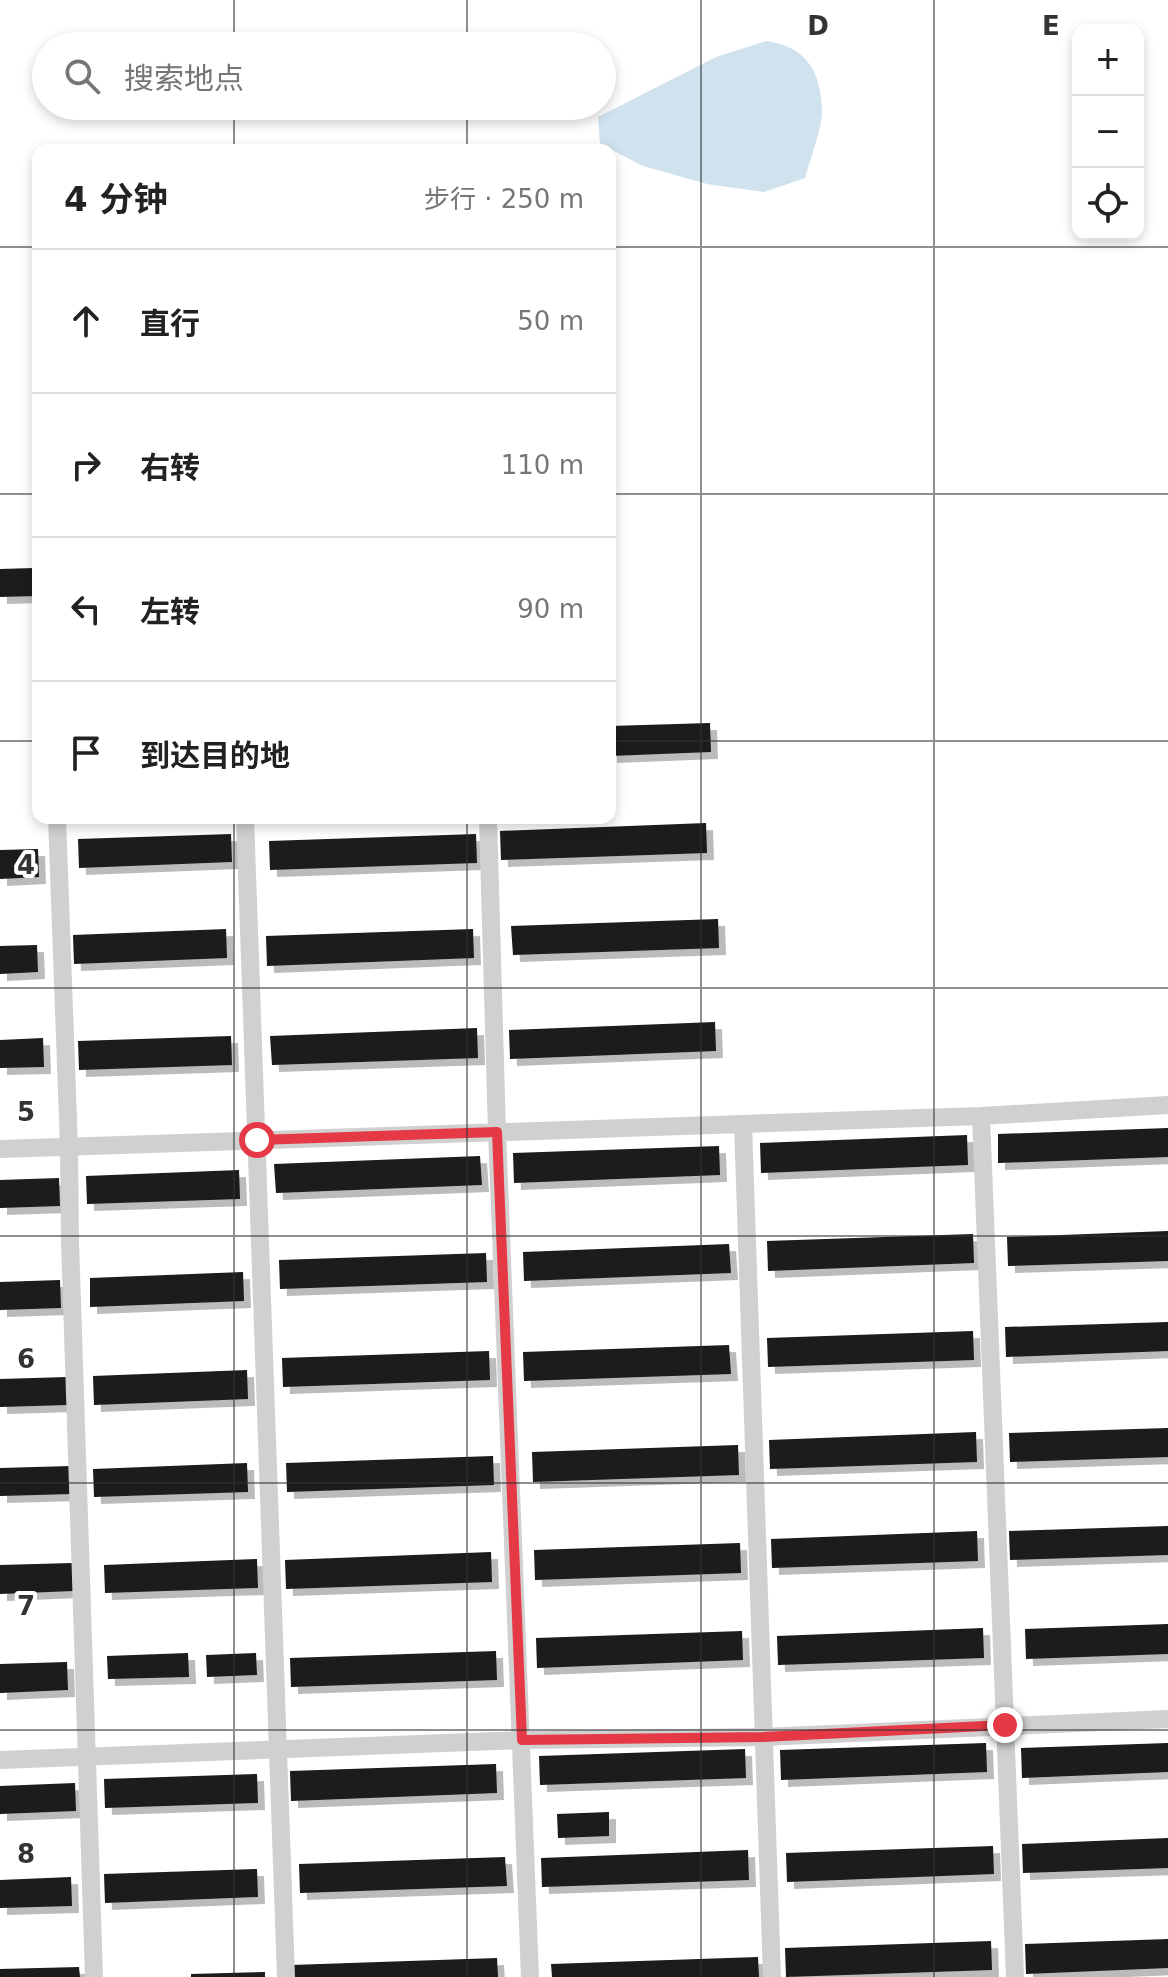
<!DOCTYPE html>
<html lang="zh">
<meta charset="utf-8">
<style>
body{margin:0;font-family:"DejaVu Sans","Noto Sans SC",sans-serif;background:#f2f2f2;color:#222}
.controls{position:absolute;right:24px;top:24px;display:grid;overflow:hidden;border-radius:16px;box-shadow:0 4px 12px #0003}
.controls button{width:72px;height:72px;display:grid;place-items:center;padding:0;border:0;border-bottom:2px solid #e0e0e0;background:#fff;color:#222;font:40px sans-serif}
.stop{position:absolute;width:24px;height:24px;margin:-18px;border:6px solid #e63946;border-radius:50%;background:#fff}
.stop.end{background:#e63946;border-color:#fff;box-shadow:0 2px 8px #0008}
.list{margin:0;padding:0;list-style:none}
h2{display:flex;justify-content:space-between;align-items:center;height:104px;margin:0;padding:0 32px;font-size:34px}
h2 small{font-size:26px;font-weight:400;color:#767676}
.list li{display:grid;grid-template-columns:52px 1fr auto;gap:24px;align-items:center;box-sizing:border-box;height:144px;padding:0 32px;border-top:2px solid #e0e0e0}
.list b{display:block;font-size:30px;white-space:nowrap}
.list em{font-size:26px;font-style:normal;color:#767676}
.icon{flex:none;width:44px;height:44px;fill:none;stroke:currentColor;stroke-width:2;stroke-linecap:round;stroke-linejoin:round}
.map{position:relative;flex:none;width:1168px;height:1977px;overflow:hidden}
.search{position:absolute;background:#fff;box-shadow:0 4px 12px #0003;left:32px;top:32px;width:584px;height:88px;display:flex;align-items:center;gap:20px;box-sizing:border-box;padding:0 28px;border-radius:44px;color:#767676;font-size:30px}
.panel{position:absolute;background:#fff;box-shadow:0 4px 12px #0003;left:32px;top:144px;width:584px;height:680px;border-radius:16px}
.map>svg:first-child{display:block}
</style>
<div class="map">
<svg width="1168" height="1977" viewBox="0 0 1168 1977">
<defs>
<filter id="shadow"><feDropShadow dx="7" dy="7" stdDeviation="0" flood-color="#0004"/></filter>
</defs>
<rect width="100%" height="100%" fill="#fff"/>
<path fill="#cfe2ee" d="M766,41c40,5 55,30 56,70 0,18 -12,48 -17,67l-41,14 -57,-8 -64,-18 -43,-22 -2,-27 118,-60z"/>
<path fill="#1a1a1a" filter="url(#shadow)" d="M34,568l1,28 -35,1v-28z
M710,723l1,29 -101,4v-30z
M706,823l1,30 -206,7 -1,-29z
M231,834l1,28 -153,6 -1,-29z
M476,834l1,29 -207,7 -1,-29z
M38,849l1,28 -39,2v-29z
M718,919l1,29 -206,7 -2,-29z
M226,929l1,29 -153,6 -1,-29z
M473,929l1,29 -207,8 -1,-30z
M37,945l1,27 -38,2v-28z
M715,1022l1,29 -206,8 -1,-29z
M477,1028l1,30 -206,7 -2,-29z
M231,1036l1,29 -153,5 -1,-29z
M43,1038l1,29 -44,1v-28z
M1168,1128v29l-170,6v-29z
M967,1135l1,30 -207,8 -1,-30z
M719,1146l1,29 -206,8 -1,-30z
M480,1156l2,29 -206,8 -2,-29z
M239,1170l1,29 -153,5 -1,-28z
M59,1178l1,28 -60,2v-28z
M1168,1231v30l-160,5 -1,-29z
M973,1234l1,29 -206,8 -1,-30z
M729,1244l2,29 -207,8 -1,-29z
M486,1253l1,29 -207,7 -1,-29z
M243,1272l1,29 -154,6v-29z
M60,1280l1,28 -61,2v-28z
M1168,1322v29l-162,6 -1,-30z
M973,1331l1,29 -206,7 -1,-29z
M729,1345l2,29 -207,7 -1,-29z
M489,1351l1,29 -207,7 -1,-29z
M247,1370l1,29 -154,6 -1,-29z
M67,1377l1,28 -68,2v-28z
M1168,1428v29l-158,5 -1,-29z
M976,1432l1,30 -207,7 -1,-29z
M738,1445l1,30 -206,7 -1,-30z
M493,1456l1,29 -207,7 -1,-29z
M247,1463l1,29 -154,5 -1,-28z
M71,1466l1,28 -72,2v-28z
M1168,1526v29l-158,5 -1,-29z
M977,1531l1,30 -206,7 -1,-29z
M740,1543l1,30 -206,7 -1,-30z
M491,1552l1,30 -206,7 -1,-29z
M257,1559l1,29 -153,5 -1,-28z
M72,1563l1,28 -73,3v-29z
M1168,1624v30l-142,5 -1,-30z
M983,1628l1,30 -206,7 -1,-29z
M742,1631l1,29 -206,8 -1,-30z
M496,1651l1,29 -206,7 -1,-29z
M188,1653l1,24 -81,2 -1,-23z
M256,1653l1,22 -50,2 -1,-22z
M67,1662l1,28 -68,3v-29z
M986,1743l1,29 -206,8 -1,-30z
M1168,1743v29l-146,6 -1,-30z
M745,1749l1,29 -206,7 -1,-29z
M496,1764l1,29 -206,8 -1,-30z
M257,1774l1,29 -153,5 -1,-29z
M75,1783l1,28 -76,3v-28z
M609,1812v24l-51,2 -1,-24z
M1168,1838v30l-145,5 -1,-29z
M993,1846l1,28 -207,8 -1,-29z
M748,1850l1,30 -207,7 -1,-29z
M505,1857l2,29 -207,7 -1,-29z
M257,1869l1,28 -153,6 -1,-29z
M71,1877l1,29 -72,2v-28z
M1168,1939v29l-142,6 -1,-30z
M991,1941l1,29 -206,7 -1,-29z
M758,1957l1,20h-207l-1,-13z
M497,1958l1,19h-206l-1,-12z
M79,1967l1,10h-80v-8z
M265,1972v5h-74v-3z"/>
<g fill="none" stroke-linecap="round" stroke-linejoin="round">
<path stroke="#d0d0d0" stroke-width="18" d="M57,818l12,329 1,94 24,736
M245,818l41,1159
M488,818l9,314 33,845
M981,1116l34,861
M743,1124l29,853
M0,1149l981,-33 187,-11
M0,1760l522,-20 241,-3 405,-18"/>
</g>
<g fill="none" stroke-linecap="round" stroke-linejoin="round">
<path stroke="#e63946" stroke-width="10" d="M257,1140l240,-8 25,608 241,-3 242,-12"/>
</g>
<path fill="none" stroke="#333" stroke-width="2" stroke-opacity="0.55" d="M234,0v46M467,0v46M701,0v1977M934,0v1977M234,106v44M467,106v44M0,247h38M610,247h558M0,494h38M610,494h558M0,741h38M610,741h558M234,818v1159M467,818v1159M0,988h1168M0,1236h1168M0,1483h1168M0,1730h1168"/>
<g font-size="26" text-anchor="middle" font-weight="bold" fill="#333" stroke="#fff" stroke-width="8" stroke-linejoin="round" paint-order="stroke">
<text x="818" y="35">D</text>
<text x="1051" y="35">E</text>
<text x="26" y="874">4</text>
<text x="26" y="1121">5</text>
<text x="26" y="1368">6</text>
<text x="26" y="1615">7</text>
<text x="26" y="1863">8</text>
</g>
</svg>
<div class="controls">
<button>+</button>
<button>−</button>
<button><svg class="icon" aria-label="locate" viewBox="0 0 24 24"><circle cx="12" cy="12" r="6"/><path d="M12 2v4M12 18v4M2 12h4M18 12h4"/></svg></button>
</div>
<div class="stop" style="left:257px;top:1140px"></div>
<div class="stop end" style="left:1005px;top:1725px"></div>
<div class="search"><svg class="icon" aria-label="search" viewBox="0 0 24 24"><circle cx="10" cy="10" r="6"/><path d="M15 15l6 6"/></svg>搜索地点</div>
<section class="panel">
<h2>4 分钟<small>步行 · 250 m</small></h2>
<ul class="list">
<li><svg class="icon" aria-label="ahead" viewBox="0 0 24 24"><path d="M12 20V5M6 11l6-6 6 6"/></svg><div><b>直行</b></div><em>50 m</em></li>
<li><svg class="icon" aria-label="right" viewBox="0 0 24 24"><path d="M7 20v-9h11M14 6l5 5-5 5"/></svg><div><b>右转</b></div><em>110 m</em></li>
<li><svg class="icon" aria-label="left" viewBox="0 0 24 24"><path d="M17 20v-9H6M10 6l-5 5 5 5"/></svg><div><b>左转</b></div><em>90 m</em></li>
<li><svg class="icon" aria-label="arrive" viewBox="0 0 24 24"><path d="M6 21V4h12l-3 4 3 4H6"/></svg><div><b>到达目的地</b></div></li>
</ul>
</section>
</div>
